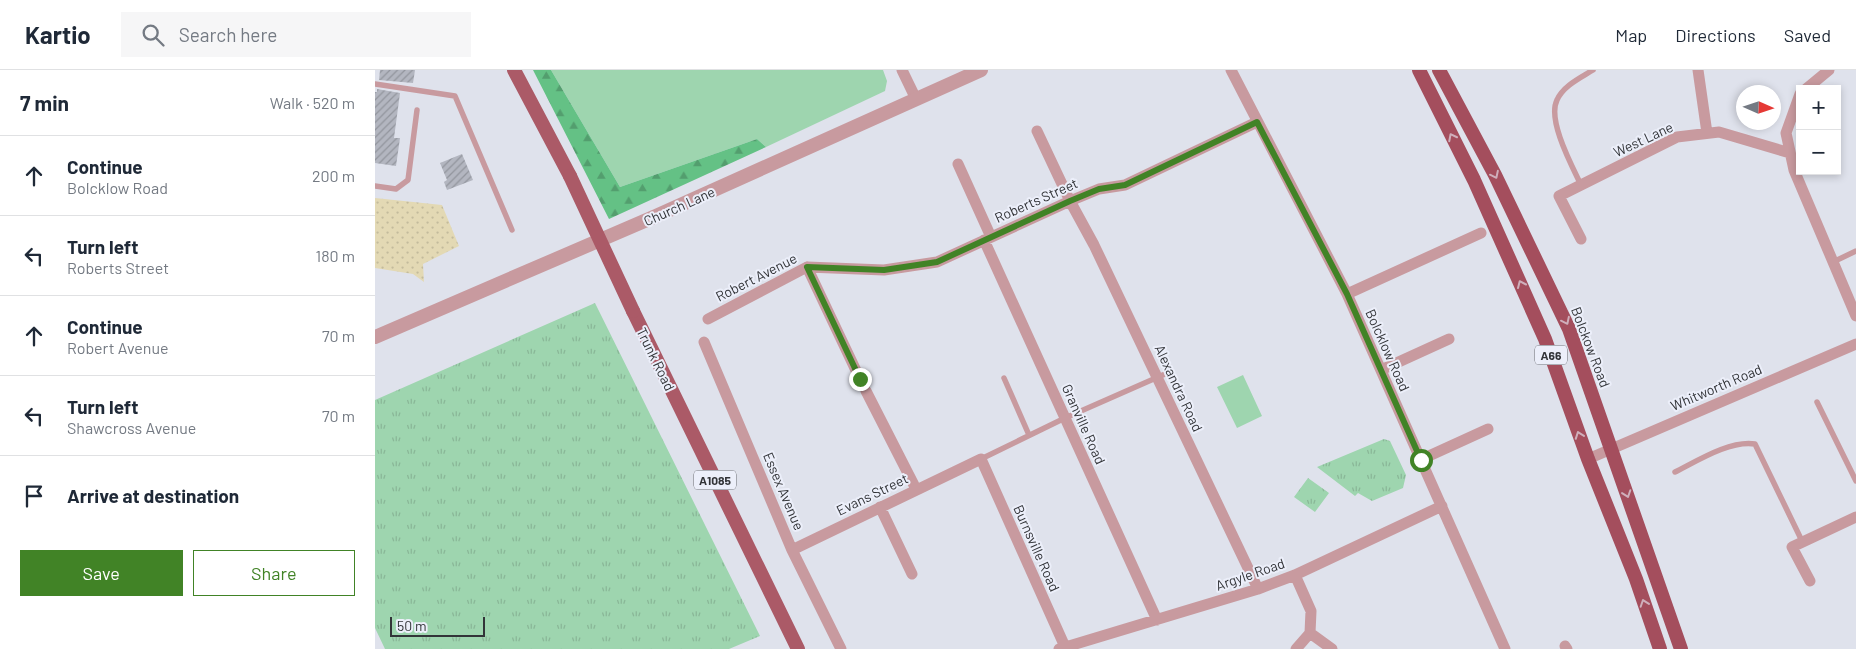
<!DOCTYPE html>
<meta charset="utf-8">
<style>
body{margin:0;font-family:Barlow,sans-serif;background:#f6f6f7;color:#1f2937}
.controls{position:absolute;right:15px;top:15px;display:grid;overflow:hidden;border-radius:0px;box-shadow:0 2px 8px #0003}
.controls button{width:45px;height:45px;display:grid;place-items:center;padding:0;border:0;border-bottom:1px solid #e0e1e3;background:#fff;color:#1f2937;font:25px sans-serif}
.compass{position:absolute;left:1361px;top:15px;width:45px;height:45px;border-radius:50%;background:#fff;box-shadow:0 2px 8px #0003;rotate:93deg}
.scale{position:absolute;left:15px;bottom:12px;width:95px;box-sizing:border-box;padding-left:5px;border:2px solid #323438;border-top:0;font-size:14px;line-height:18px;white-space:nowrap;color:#323438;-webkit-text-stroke:4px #eceffa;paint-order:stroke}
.stop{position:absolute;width:15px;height:15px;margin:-11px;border:4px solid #418326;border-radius:50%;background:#fff}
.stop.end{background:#418326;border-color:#fff;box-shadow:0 1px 5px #0008}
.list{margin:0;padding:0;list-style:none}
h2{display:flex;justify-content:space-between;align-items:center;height:65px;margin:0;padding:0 20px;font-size:21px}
h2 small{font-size:16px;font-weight:400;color:#747a83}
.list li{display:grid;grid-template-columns:32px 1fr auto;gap:15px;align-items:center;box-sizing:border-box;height:80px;padding:0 20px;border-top:1px solid #e0e1e3}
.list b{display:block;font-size:19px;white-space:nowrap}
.list p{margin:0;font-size:16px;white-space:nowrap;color:#747a83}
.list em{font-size:16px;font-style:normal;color:#747a83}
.actions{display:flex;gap:10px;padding:15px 20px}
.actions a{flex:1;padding:11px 0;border:1px solid #418326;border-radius:0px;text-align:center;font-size:18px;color:#418326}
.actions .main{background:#418326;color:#fff}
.icon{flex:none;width:28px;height:28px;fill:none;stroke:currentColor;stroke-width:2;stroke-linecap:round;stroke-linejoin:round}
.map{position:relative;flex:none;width:1481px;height:579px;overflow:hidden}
header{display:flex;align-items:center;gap:30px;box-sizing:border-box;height:70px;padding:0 25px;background:#fff;border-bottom:1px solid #e0e1e3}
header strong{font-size:24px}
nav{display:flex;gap:28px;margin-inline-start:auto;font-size:18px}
.search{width:350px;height:45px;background:#f6f6f7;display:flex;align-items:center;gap:12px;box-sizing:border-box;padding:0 18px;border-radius:0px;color:#747a83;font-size:19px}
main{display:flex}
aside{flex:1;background:#fff}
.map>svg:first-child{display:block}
</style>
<header>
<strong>Kartio</strong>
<div class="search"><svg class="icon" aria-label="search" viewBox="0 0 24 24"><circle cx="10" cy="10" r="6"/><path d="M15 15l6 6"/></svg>Search here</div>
<nav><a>Map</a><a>Directions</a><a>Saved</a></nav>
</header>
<main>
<aside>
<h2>7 min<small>Walk · 520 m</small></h2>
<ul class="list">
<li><svg class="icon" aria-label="ahead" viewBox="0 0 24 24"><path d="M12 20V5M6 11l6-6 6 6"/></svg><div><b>Continue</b><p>Bolcklow Road</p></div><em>200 m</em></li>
<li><svg class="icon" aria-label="left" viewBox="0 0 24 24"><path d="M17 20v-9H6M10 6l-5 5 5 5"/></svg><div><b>Turn left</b><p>Roberts Street</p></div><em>180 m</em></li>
<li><svg class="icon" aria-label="ahead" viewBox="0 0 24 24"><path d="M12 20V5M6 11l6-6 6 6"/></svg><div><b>Continue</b><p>Robert Avenue</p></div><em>70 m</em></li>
<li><svg class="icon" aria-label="left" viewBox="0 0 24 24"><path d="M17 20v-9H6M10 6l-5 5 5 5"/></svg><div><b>Turn left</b><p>Shawcross Avenue</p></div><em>70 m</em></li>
<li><svg class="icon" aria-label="arrive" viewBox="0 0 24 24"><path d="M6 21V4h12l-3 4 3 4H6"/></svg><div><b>Arrive at destination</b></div></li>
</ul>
<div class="actions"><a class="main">Save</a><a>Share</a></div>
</aside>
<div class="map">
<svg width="1481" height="579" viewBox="0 0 1481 579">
<defs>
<pattern id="forest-firs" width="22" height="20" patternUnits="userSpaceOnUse" patternTransform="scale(1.25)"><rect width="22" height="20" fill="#64c185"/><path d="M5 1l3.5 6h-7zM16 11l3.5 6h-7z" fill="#539e6e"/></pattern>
<pattern id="sand-dots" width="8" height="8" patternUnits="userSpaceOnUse" patternTransform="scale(1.25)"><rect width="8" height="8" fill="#e3d9b4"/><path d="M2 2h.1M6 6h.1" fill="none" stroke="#c3bb9c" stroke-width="1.8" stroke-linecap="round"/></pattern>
<pattern id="park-tufts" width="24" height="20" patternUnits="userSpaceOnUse" patternTransform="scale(1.25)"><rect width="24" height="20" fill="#9ed5af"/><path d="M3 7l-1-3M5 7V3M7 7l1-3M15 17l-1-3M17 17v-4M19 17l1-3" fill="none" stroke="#89b797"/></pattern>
<pattern id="building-hatch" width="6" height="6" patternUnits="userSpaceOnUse" patternTransform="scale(1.25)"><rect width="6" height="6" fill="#b3b6c0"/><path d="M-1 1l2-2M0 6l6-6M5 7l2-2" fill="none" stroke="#92959d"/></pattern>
</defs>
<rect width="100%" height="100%" fill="#dfe2ec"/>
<path fill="#9ed5af" d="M176,0h332l4,11 -2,10 -119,56 -9,-8 -137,48z
M868,305l19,41 -25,12 -20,-41z"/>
<path fill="url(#forest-firs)" d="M158,0h18l69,117 137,-48 9,8 -157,72z"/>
<path fill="url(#sand-dots)" d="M0,128l67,7 17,41 -36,18 1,18 -11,-8 -38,-6z"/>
<path fill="url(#park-tufts)" d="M220,233l165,333 -31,13h-344l-10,-21v-228z
M1009,369l6,2 16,34 -3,13 -31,13 -14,-8 -3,3 -38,-29z
M933,408l21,15 -14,19 -21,-15z"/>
<path fill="url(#building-hatch)" d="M5,0h35l-2,13 -34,-3z
M2,19l23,4 -6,45h6l-4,28 -21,-3v-71h2z
M87,84l11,26 -26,10 -3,-8 3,-2 -7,-17z"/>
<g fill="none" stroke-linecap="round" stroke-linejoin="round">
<path stroke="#c89a9f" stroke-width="5.5" d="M0,14l80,12 57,134
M1206,115c-9,-19 -34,-65 -24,-85 6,-14 23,-22 36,-30
M0,116l21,3 12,-9 9,-70
M1458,192l23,-11
M629,308l25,57
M1442,332l39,79
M606,389l84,-41 100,-44
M1300,402c22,-11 55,-32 80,-28l47,97"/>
<path stroke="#c89a9f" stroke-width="11" d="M527,0l14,29
M856,0l116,224 158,355
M1323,0l9,63
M1431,19l23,-19
M1425,24l-14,39 8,37 62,146
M662,61l33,70 24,44 164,344
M583,94l33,73
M1206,169l-22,-43 118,-59 42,-5 71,21
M609,170l173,380
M432,197l53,112
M972,224l134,-61
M333,249l99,-52 77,3 53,-8 133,-61 29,-12 26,-4 132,-63
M329,272l88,208 49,99
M1006,300l68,-31
M491,321l50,98
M1213,389l268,-115
M1045,390l68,-31
M505,437l32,67
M417,480l189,-91 85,190
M920,505l16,36 -1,22 22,16
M1435,511l-18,-34 64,-30
M1190,576l2,3
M684,579l199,-60 37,-14 147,-69
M921,579l14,-16"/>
<path stroke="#c89a9f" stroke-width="14" d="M0,267l281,-121 325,-146"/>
<path stroke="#ab5a67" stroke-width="14" d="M139,0l56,106
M258,241l165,338"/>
<path stroke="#a44e5d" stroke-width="14" d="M1044,0l55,110 71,159 43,120 48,120 24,70
M1064,0l56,105 74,154 112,320"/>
<path stroke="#ab5a67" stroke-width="14" d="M195,106l63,135"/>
</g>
<defs><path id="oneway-chevron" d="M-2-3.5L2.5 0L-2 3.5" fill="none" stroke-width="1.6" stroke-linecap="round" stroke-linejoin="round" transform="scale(1.25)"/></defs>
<g stroke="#cfafbb">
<use href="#oneway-chevron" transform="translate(1077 67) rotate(-117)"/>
<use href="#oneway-chevron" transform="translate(1120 105) rotate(64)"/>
<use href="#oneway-chevron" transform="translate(1146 214) rotate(-114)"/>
<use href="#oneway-chevron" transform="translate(1191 251) rotate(64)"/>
<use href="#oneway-chevron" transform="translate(1204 365) rotate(-110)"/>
<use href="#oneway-chevron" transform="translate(1252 424) rotate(71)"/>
<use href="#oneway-chevron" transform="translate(1269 533) rotate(-109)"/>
</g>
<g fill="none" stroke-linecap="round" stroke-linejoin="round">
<path stroke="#418326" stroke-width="6" d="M485,309l-53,-112 77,3 53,-8 133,-61 29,-12 26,-4 132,-63 90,172 74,166"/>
</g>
<g text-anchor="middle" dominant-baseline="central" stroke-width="4" stroke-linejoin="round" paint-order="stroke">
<g fill="#eceffa" stroke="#6a6c72" stroke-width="1">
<rect x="1160" y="275.5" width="32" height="19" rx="4"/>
<rect x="319" y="400.5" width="42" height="19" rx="4"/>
</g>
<g font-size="12" font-weight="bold" fill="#323438">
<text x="1176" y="285">A66</text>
<text x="340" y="410">A1085</text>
</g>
<g font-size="14" fill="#323438" stroke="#eceffa">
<text transform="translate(1268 69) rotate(-25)">West Lane</text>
<text transform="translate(661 130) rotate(-24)">Roberts Street</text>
<text transform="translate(304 136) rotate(-24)">Church Lane</text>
<text transform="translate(381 207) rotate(-27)">Robert Avenue</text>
<text transform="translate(1216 277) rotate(69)">Bolckow Road</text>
<text transform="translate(1013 280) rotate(66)">Bolcklow Road</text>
<text transform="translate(281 289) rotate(64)">Trunk Road</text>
<text transform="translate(1341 317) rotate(-23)">Whitworth Road</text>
<text transform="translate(804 318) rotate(65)">Alexandra Road</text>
<text transform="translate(709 354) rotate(66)">Granville Road</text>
<text transform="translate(409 421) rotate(67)">Essex Avenue</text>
<text transform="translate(497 424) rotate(-26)">Evans Street</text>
<text transform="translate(662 478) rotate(66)">Burnsville Road</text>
<text transform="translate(875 504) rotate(-19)">Argyle Road</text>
</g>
</g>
</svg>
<div class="controls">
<button>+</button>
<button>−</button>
</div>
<svg class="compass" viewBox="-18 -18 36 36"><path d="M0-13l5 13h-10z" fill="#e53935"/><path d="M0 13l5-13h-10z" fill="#747a83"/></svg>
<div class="scale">50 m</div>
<div class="stop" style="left:1046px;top:390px"></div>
<div class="stop end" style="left:485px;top:309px"></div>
</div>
</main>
